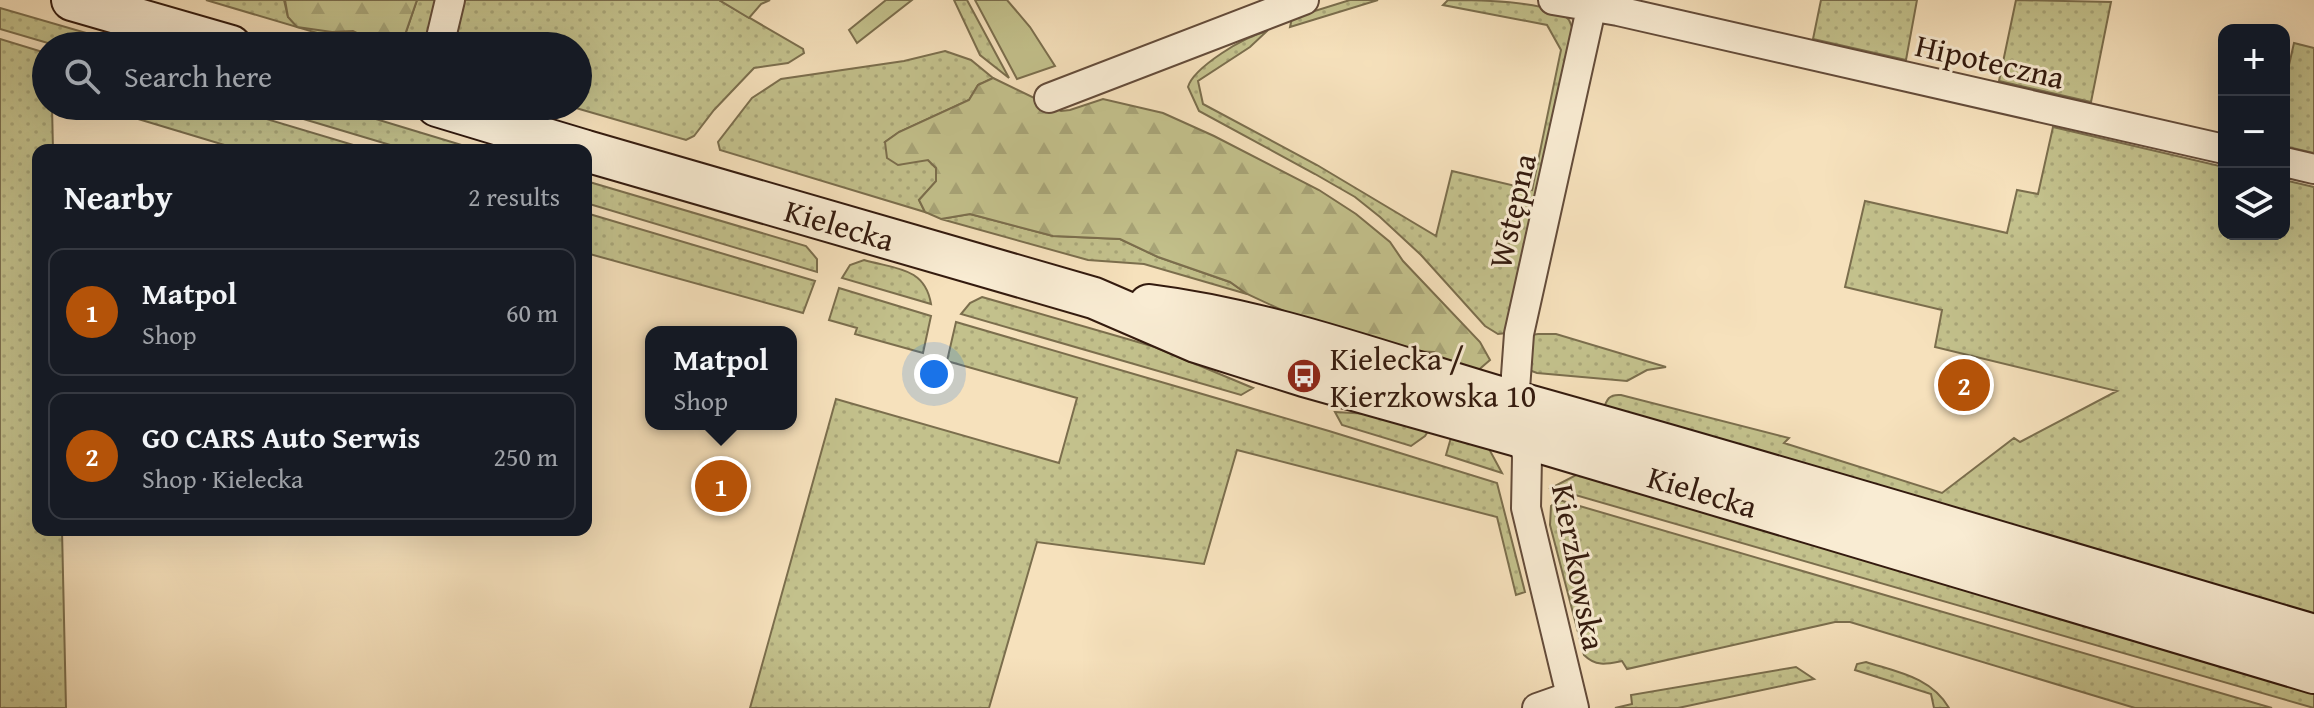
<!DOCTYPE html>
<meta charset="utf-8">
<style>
body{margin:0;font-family:"Gentium Book Plus",serif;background:#20242c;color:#f1f3f6}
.controls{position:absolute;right:24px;top:24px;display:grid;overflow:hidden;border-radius:16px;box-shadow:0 8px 32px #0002}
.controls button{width:72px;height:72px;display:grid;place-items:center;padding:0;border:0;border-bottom:2px solid #363941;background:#171b24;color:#f1f3f6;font:40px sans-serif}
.you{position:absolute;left:934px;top:374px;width:28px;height:28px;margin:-20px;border:6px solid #fff;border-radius:50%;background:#1a73e8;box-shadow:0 0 0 12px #1a73e833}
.badge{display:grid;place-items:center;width:52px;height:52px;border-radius:50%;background:#b45309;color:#fff;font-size:26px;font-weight:700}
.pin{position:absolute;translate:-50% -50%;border:4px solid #fff;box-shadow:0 2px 8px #0006}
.popup{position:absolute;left:645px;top:326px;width:152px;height:104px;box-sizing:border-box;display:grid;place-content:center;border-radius:16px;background:#171b24;filter:drop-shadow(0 2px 6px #0005);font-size:26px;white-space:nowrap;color:#9ea1a6}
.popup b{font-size:30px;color:#f1f3f6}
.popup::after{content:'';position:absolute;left:50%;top:100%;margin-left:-16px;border:16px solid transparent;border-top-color:#171b24}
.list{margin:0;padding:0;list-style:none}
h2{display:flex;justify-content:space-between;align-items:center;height:104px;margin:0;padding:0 32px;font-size:34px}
h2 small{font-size:26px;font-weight:400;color:#9ea1a6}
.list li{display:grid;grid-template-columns:52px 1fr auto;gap:24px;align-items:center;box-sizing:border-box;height:128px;margin:0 16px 16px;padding:0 16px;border:2px solid #363941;border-radius:16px}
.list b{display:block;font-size:30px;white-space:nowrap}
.list p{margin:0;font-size:26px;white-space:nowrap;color:#9ea1a6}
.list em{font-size:26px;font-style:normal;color:#9ea1a6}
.icon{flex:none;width:44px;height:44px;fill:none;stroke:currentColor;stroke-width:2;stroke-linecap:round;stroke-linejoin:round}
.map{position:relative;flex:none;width:2314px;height:708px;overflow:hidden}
.search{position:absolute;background:#171b24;box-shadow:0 8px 32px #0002;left:32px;top:32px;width:560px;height:88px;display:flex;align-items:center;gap:20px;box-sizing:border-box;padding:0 28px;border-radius:44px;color:#9ea1a6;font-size:30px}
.panel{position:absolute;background:#171b24;box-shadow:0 8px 32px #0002;left:32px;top:144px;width:560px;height:392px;border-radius:16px}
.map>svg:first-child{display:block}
</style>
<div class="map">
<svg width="2314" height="708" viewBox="0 0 2314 708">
<defs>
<pattern id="grass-dots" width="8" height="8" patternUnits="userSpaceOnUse" patternTransform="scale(2)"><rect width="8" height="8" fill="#c3c18c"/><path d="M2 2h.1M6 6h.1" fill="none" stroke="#a8a578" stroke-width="1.8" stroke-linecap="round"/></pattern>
<pattern id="forest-firs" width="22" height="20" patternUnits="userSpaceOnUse" patternTransform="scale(2)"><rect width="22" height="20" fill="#c3c18c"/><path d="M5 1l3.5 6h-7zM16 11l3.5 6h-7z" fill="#a8a578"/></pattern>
</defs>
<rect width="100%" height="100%" fill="#f6e1bc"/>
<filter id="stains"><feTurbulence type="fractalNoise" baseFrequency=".0025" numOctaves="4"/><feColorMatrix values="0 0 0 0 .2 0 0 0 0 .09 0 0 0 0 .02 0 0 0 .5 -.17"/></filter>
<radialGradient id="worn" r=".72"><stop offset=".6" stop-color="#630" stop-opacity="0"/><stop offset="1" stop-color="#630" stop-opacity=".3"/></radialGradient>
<path fill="url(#grass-dots)" stroke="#7b6e4d" stroke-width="2" d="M206,0h78l4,17 44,15 21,-1 29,15h-21z
M417,0h20l-14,46h-16l-1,-14z
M462,0h257l84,49 1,4 -16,10 -34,5 -40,42 -20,26 -8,4 -117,-34h9v-60h-129z
M954,0h13l42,78 -29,-23z
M1350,0h28l-88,27 2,-9z
M1448,0c24,0 106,0 121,20 2,4 3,8 5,12l-68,301 -8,1 -13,-8 -64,-71 -41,-38 -25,-20 -40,-23 -116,-63 -11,-24c5,-19 58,-52 78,-55l-16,15 -52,34 5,23 114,61 119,71 16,-65 80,19 29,-140 -14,-25 -104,-20z
M1821,0h96l-11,60 -93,-21z
M2016,0l95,2 -20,100 -92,-21z
M0,8l131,38h-73l-58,-17z
M0,39l46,14v53h6l1,44h-15v380h24l4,178h-66z
M2294,43l20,5v105l-30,-7v-59z
M945,51l26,9 22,18 -15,7 -9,15 -70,32 -14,10 43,18 8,8 1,13 -18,19 6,12 -205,-62 -2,-8 34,-44 29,-19 123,-18z
M95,106h128l147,44h-129z
M260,106h73l145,44h-71z
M2053,127l171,40v67h60v-54l30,7v429l-711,-206c4,-11 6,-16 18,-15l168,43 -5,5 158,50 72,-55 6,4 97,-51 -182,-44 7,-37 -97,-23 20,-86 142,32 10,-43 21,4z
M586,181l220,65 11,13v13l-231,-69z
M586,213l229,68 -12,32 -217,-60z
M970,214l83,22 67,3 38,18 72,25 17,12 -103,-30 -56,-4 -147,-41z
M864,260c31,9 61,7 67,44l-89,-26 8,-13z
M839,288l92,28 -8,37 -68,-19 2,-6 -28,-8z
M982,297l173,50 98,41 -12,7 -280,-81 9,-11z
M956,322l373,109 168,52 28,109 -9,3 -19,-78 -260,-67 -33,114 -167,-22 -48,166h-239l86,-309 223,64 18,-65 -130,-37z
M1538,334h18l110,33 -19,3 -20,11 -90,-8 -8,-3 2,-35z
M1335,412l53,3 42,13 -5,8 -14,10 -69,-21z
M1452,434l36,13 14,26 -56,-18z
M1578,474l736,212v22l-763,-220z
M1559,500l713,208h-137l-285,-86h-15l-208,47 -5,-8c-15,3 -26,6 -38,-6l-34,-130 1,-19z
M1866,662c31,10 65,15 83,46h-15l-3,-14 -76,-24 2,-6z
M1796,667l18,12 -136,29h-63l17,-4 -1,-9z"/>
<path fill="url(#forest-firs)" stroke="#7b6e4d" stroke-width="2" d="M285,0h132l-11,32 1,14h-25l-29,-15 -21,1 -35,-5 -9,-10z
M993,78l68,33 9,-1 33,-11 60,14 51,23 105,54 37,24 34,28 13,19 77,81 10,18 -15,13 -10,-1 -31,-20 -21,-1 -92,-23 -74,-34 -17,-12 -72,-25 -38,-18 -67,-3 -83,-22 -29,5 -16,-7 -6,-12 17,-19v-13l-8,-8 -30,5 -11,-7 -2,-16 14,-10 70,-32 9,-15z"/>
<path fill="#c3c18c" stroke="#7b6e4d" stroke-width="2" d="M719,0h51l-9,4 -12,14z
M886,0h26l-55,43 -8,-13z
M975,0h32l23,27 25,39 -38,13z"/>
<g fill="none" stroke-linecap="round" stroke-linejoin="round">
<g stroke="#644c3a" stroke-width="32">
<path id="minor" d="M1553,0l65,11 606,138
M439,46l11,-46
M1049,98l255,-98
M2284,162l30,7
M1537,708l34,-12
M1574,708l-48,-200 1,-51 -12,-68 4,-55 74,-334"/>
</g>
<g stroke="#331a0e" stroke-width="44">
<g id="secondary">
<path d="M72,0l159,46"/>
<path d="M437,106l146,44"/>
<path id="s1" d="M586,151l508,147 102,44 108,34 221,62 789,235"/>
<path d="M1149,305c127,16 248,63 371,98 265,74 529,154 794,232"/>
</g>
</g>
<use href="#minor" stroke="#f9ecd3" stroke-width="28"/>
<use href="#secondary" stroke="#f9ecd3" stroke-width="40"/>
</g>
<defs>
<g id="bus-disc" transform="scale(1.8)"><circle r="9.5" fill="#8f2418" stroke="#f9ecd3"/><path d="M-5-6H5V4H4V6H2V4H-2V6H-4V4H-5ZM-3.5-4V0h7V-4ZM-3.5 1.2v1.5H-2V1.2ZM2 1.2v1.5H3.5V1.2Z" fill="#fff"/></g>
</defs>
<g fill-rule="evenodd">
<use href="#bus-disc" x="1304" y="376"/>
</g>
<g text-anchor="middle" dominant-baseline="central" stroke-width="6" stroke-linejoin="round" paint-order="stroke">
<g font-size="32" fill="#331a0e" stroke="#f9ecd3">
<text transform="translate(1990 61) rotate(13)">Hipoteczna</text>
<text transform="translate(1512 211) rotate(-77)">Wstępna</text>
<text stroke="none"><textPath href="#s1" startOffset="264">Kielecka</textPath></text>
<text stroke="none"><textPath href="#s1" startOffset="1168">Kielecka</textPath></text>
<text transform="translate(1579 567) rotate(79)">Kierzkowska</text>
</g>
<g font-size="32" fill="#331a0e" stroke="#f9ecd3" text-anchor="start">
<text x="1330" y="358">Kielecka /<tspan x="1330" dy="37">Kierzkowska 10</tspan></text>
</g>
</g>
<rect width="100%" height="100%" filter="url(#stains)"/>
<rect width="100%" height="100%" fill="url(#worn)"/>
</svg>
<div class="controls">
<button>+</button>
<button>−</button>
<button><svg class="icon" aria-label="layers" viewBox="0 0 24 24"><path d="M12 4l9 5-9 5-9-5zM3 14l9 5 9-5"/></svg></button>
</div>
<div class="you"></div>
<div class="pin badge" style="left:721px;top:486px">1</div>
<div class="popup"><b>Matpol</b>Shop</div>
<div class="pin badge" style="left:1964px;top:385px">2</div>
<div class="search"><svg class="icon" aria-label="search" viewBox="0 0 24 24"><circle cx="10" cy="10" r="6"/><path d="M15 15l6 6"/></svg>Search here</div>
<section class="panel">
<h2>Nearby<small>2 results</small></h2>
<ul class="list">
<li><span class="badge">1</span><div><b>Matpol</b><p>Shop</p></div><em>60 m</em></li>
<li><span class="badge">2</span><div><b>GO CARS Auto Serwis</b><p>Shop · Kielecka</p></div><em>250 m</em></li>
</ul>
</section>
</div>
